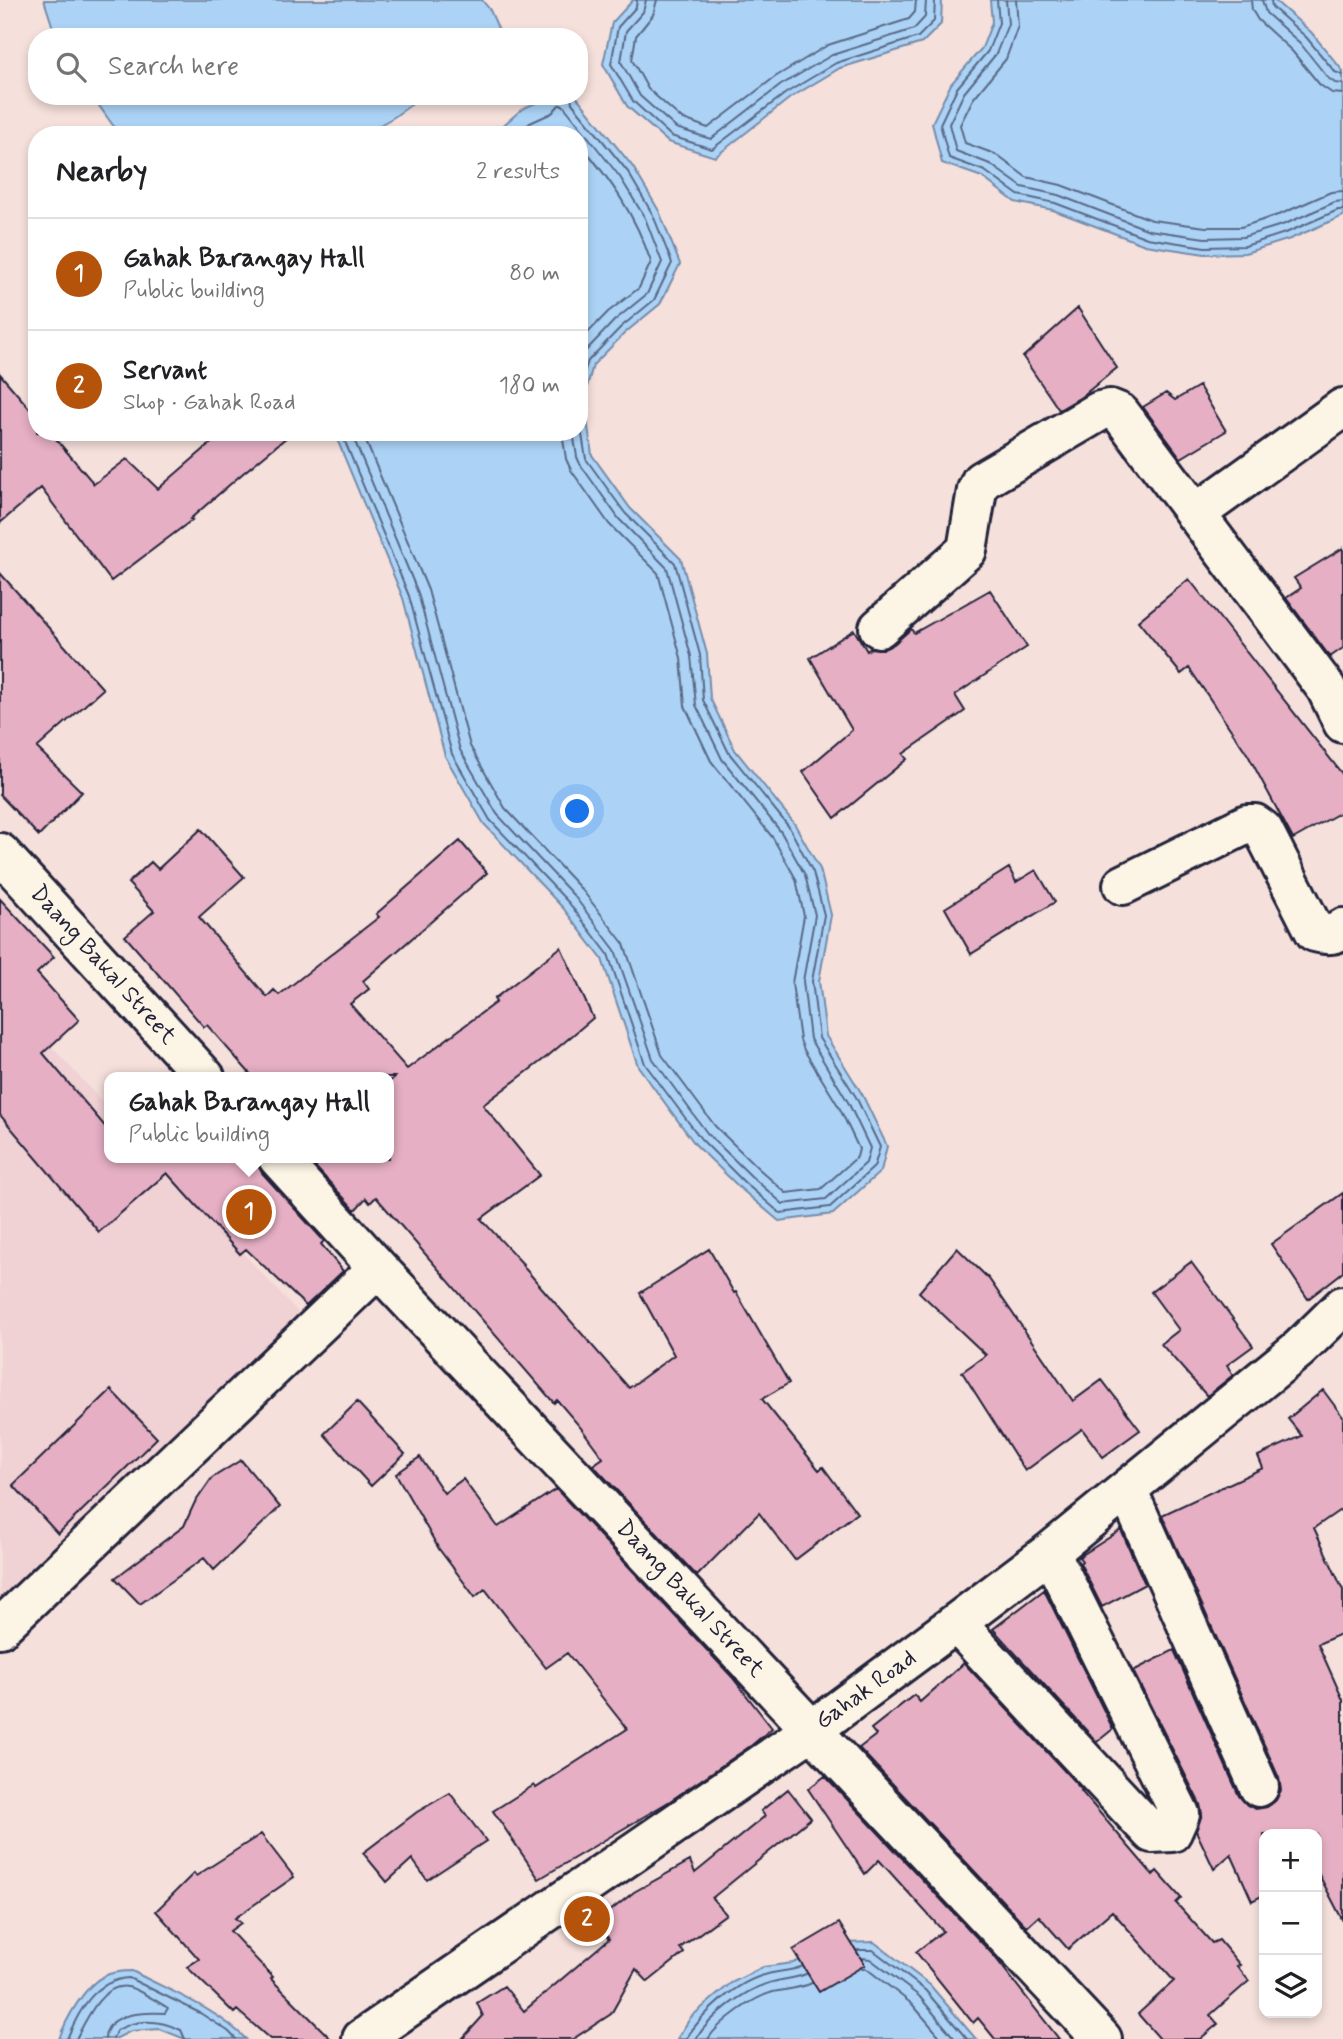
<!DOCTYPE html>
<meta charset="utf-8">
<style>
body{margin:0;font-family:Mynerve,sans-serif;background:#f6f6f6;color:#202124}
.controls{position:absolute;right:21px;bottom:21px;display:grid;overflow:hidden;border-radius:14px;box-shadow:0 4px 10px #0003}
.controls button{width:63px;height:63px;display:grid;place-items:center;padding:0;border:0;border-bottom:2px solid #e0e0e0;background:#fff;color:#202124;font:35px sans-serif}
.you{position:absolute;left:578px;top:812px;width:24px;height:24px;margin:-18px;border:5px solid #fff;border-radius:50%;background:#1a73e8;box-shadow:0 0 0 10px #1a73e833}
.badge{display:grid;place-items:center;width:46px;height:46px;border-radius:50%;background:#b45309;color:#fff;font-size:23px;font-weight:700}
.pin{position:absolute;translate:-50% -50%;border:4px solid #fff;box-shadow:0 2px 7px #0006}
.popup{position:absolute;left:104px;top:1072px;width:290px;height:91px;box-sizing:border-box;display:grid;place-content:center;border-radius:14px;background:#fff;filter:drop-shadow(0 2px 5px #0005);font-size:23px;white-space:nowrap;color:#757577}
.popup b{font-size:26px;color:#202124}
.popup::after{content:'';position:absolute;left:50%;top:100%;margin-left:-14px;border:14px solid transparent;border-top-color:#fff}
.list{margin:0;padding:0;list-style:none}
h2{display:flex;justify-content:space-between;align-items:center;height:91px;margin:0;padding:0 28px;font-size:30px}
h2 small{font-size:23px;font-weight:400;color:#757577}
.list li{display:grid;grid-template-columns:46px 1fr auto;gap:21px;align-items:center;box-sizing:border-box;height:112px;padding:0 28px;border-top:2px solid #e0e0e0}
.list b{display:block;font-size:26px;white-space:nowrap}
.list p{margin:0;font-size:23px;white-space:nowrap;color:#757577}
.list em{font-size:23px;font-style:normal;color:#757577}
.icon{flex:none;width:38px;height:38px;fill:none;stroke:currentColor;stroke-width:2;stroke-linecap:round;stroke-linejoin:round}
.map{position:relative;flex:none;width:1343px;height:2039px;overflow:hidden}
.search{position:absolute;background:#fff;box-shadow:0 4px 10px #0003;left:28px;top:28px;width:560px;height:77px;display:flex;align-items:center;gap:18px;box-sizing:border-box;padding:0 24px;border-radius:28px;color:#757577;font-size:26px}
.panel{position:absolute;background:#fff;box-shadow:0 4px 10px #0003;left:28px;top:126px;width:560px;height:315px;border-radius:28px}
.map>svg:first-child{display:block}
</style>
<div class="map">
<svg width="1343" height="2039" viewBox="0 0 1343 2039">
<rect width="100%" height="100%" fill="#f5e0db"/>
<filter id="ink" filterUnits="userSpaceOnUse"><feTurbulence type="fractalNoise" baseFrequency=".0143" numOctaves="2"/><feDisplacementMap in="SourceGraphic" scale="14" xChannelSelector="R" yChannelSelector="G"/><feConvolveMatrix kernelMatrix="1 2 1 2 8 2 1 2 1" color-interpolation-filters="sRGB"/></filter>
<g filter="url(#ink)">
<path fill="#f0d1d4" d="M0,991l109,118v49h46l150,162 -305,279z"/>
<path fill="#acd3f6" stroke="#758cab" stroke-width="2" d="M44,0h438l8,10 11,25 -3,2h-442z
M633,0h309l-1,24 -19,19 -82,25 -50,30 -75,59 -47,-15 -41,-36 -24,-42 9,-41z
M990,0h284l37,32 32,39v145l-53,23 -45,14 -40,1 -60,-9 -92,-35 -38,-8 -33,-25 -40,-14 -10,-40 19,-39 31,-36 10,-26z
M92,96h331l-29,21 -32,18h-242z
M551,96h25l57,71 26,44 21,53 -20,40 -34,28 -33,33 -9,33 8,57 38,53 51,51 26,95 3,44 25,52 59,73 26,46 11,46 -12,66 7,55 36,58 25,52 -6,25 -48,43 -54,7 -39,-33 -45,-44 -57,-78 -36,-107 -39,-51 -79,-84 -39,-68 -42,-158 -69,-166h245v-297h-87l30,-26z
M874,1942l56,43 46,54h-299l14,-22 40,-34 32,-16 30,-4 50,-20z
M132,1971c39,21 82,36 114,68h-61l-25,-10 -29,2 -16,8h-56c7,-20 26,-54 45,-63 9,-4 18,-5 28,-5z"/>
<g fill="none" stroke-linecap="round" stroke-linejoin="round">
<path stroke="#596986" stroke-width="2" d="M637,0l-1,7 -18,20 -7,37 22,37 38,35 41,13 74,-56 50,-30 82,-26 16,-16 1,-21
M646,0l-3,12 -17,19 -5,31 19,34 36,32 35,11 70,-54 51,-30 82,-26 11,-12 1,-17
M657,0l-4,15 -17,21 -4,24 16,29 33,29 27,10 67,-51 53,-32 81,-26 6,-7 1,-12
M997,0l2,23 -11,28 -31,37 -17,36 9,34 36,13 33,24 37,8 92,35 58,9 40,-1 43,-14 50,-22h5
M1006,0l2,24 -12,30 -32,39 -15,31 7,27 34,13 32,23 36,8 91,35 56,8 38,-1 42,-13 50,-22 8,-1
M1016,0l2,26 -12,33 -33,40 -13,26 5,18 30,11 31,23 35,8 91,35 54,7h35l40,-13 50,-22 12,-1
M1251,0l1,10 6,10 34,31 28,34 12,8 11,1
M1262,0l4,13 34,30 28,35 7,5 8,1
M1271,0l1,7 34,30 29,35 8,3
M571,96l1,7 56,69 25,43 19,48 -18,37 -33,27 -33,34 -9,27
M516,135l14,-12 22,-10 7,-8h4l57,72 25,41 17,44 -15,32 -32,26 -36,38
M579,142c32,39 56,72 72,120l-12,26 -31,24 -29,30
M341,432l68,164 43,158 38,66 79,83 39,51 37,110 56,75 44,44 35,30 50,-6 44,-40 6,-20 -24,-50 -37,-59 -7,-57 12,-66 -11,-43 -24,-45 -60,-74 -26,-53 -3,-45 -25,-92 -50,-50 -39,-54 -7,-43
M351,432l67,161 42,157 37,64 78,83 40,53 38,109 54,74 44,43 32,28 43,-5 40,-36 4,-15 -22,-46 -38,-63 -7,-58 12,-66 -10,-40 -24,-43 -59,-73 -26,-54 -5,-49 -24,-88 -48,-49 -39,-55 -3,-7 -4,-25
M362,432l66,158 42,156 35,62 78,83 41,53 38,111 53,71 43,42 28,25 35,-4 36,-32 2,-8 -20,-42 -35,-57 -4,-10 -8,-57 12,-67 -8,-37 -23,-41 -62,-77 -26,-55 -4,-48 -23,-85 -49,-49 -38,-54 -5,-11 -4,-27
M858,1950h15l52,40 42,49
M863,1958l7,1 49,37 36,43
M862,1969h5l45,35 30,35
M67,2039c12,-29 28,-59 62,-61l71,35 28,18 8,8
M76,2039c9,-17 27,-58 52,-52 9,2 32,16 40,21l-3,5c-20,-1 -59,-1 -60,26
M113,2039l3,-8c21,-13 44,-11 65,-1l4,9
M686,2039c16,-26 51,-58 82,-65 11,-3 23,-3 33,-7
M696,2039c14,-23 47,-48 73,-56 12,-4 25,-4 37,-9
M708,2039c12,-18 44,-41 65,-47 13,-3 26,-3 39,-9"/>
</g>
<path fill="#e6afc4" stroke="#22223b" stroke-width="2" d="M1078,308l39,60 -36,29 -22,13 -36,-53z
M0,374l37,43v15h13l44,52 33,-25 31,30 66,-57h69l-51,42 -52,45 2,1 -81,61 -70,-93 -41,35z
M1199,386l27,45 -45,27 -38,-51 23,-14 9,7z
M1343,548v100l-13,9 -44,-59 15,-10 -7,-10z
M0,573l103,116 -66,59 45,44 -43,44 -39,-41z
M1189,579l154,196v36l-50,28 -45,-84 -59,-87 -8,6 -43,-53z
M990,590l37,57 -72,48 10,16 -62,43 4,5 -72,59 -32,-46 49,-42 -42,-72 44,-28 13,21 4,-3 13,1 10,-5 17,-15 3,4z
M201,829l43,48 -45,40 68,80 7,-7 5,5 100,-78 -3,-3 84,-73 27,32 -124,108 6,8 -19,15 57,65 89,-67 -2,-3 67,-52 32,71 -45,38 -65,49 57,70 -59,44 42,45 -1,1 107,123 45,-33 -34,-62 69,-44 25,44 2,-1 53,91 -27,16 57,71 4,-3 34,46 -62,47 -36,-47 -62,63 -104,-111 10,-7 -22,-30 -24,-28 -3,3 -178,-206 -6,6 -4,-5 -11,12 -48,-52h82v-76l6,-5h-142l-46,-52 -3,2 -79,-91 29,-25 -26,-28 23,-21 7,7z
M1009,868l7,14 20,-12 19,32 -84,52 -26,-46z
M0,899l54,58 -17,16 42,47 -36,33 66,78v27h148v5l5,10 62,68 -3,3 22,27 -37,35 -60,-57 -6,5 -73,-81 -68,59 -99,-117z
M1343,1193v79l-35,27 -37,-55z
M957,1248l32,31 84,122 29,-21 38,50 -37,27 -21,-28 -57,42 -63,-99 24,-17 -67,-63z
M1191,1262l62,84 -26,19 6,10 -26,21 -46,-52 18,-14 -28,-38z
M111,1390l46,48 -99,96 -45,-49z
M1323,1390l20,27v91l-29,20 29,62v43l-25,11 25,56v221l-26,-50v-37h-53v61l-12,6 -21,-47 -17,15 -18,-38 6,-17 -2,-10 -67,-133 41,-21 65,146 8,9 9,4 11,-2 9,-7 5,-10 -2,-12 -117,-263 101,-47 -5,-12 44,-20 -14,-17z
M357,1402l48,52 -34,32 -47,-52z
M420,1457l24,36 19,-14 35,48 58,-38 176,188 40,51 -20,17 -82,56 -131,78 -46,-68 41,-26 2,3 91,-59 -60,-76 -21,15 -61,-79 -10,8 -36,-48 -43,-75z
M241,1460l39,47 -66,63 -10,-12 -64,46 -25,-26 69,-52 10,-22 18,-26z
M1121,1530l24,54 -43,23 -22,-44 2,-2 -3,-4z
M1044,1590l69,139 -16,13 -104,-113z
M964,1663l118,127 -1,1 72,84 4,-4 24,27 -5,5 36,40 7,-3 21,25 -3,1 12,15 -39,34 8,9 -18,15h-40l-22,-25 36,-33 -62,-70 -44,38 -29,-33 -12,11 -168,-179 17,-13 -5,-6 43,-34 6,7z
M825,1776l169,180 65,83h-64l-17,-21 -5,5 -57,-71 27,-21 -64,-71 -14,14 -57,-85z
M788,1789l23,29 -99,80 14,16 -46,34 4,5 -36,29 -12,-13 -25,45 -38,25h-111l21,-23 -6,-13 27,-17 20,25 85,-72 -14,-16 39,-31 56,-31 5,12 70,-57 -4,-5z
M450,1793l36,48 -59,39 -15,-21 -25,23 -24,-29 54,-41z
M261,1834l33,43 -59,41 6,5 -11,8 43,46 -2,2 60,60h-61l-33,-29 -3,3 -47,-46 12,-8 -43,-48 38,-38 2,3z
M839,1923l26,42 -46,27 -26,-42z"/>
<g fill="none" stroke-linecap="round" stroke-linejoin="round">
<g stroke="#22223b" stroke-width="44">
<path id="minor" d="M1195,514l148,-106
M879,628l88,-78 10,-60 4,-9 119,-70 10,-2 10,4 206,275 17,35
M0,853l205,224
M1123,885l124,-61h8l8,6 52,102c10,3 20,4 28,-4
M278,1158l100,110 724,771
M1127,1489l132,298
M956,1623l196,210 20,-1 8,-18 -130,-262
M0,1628l378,-360
M362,2039l451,-310 143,-106 94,-71 249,-203 44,-43"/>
</g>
<use href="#minor" stroke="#fcf5e5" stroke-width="38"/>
</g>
</g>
<g text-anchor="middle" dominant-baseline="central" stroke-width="5" stroke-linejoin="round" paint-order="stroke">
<g font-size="24" fill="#22223b" stroke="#fcf5e5">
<text transform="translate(103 965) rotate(48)">Daang Bakal Street</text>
<text transform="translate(690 1599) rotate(47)">Daang Bakal Street</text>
<text transform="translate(866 1690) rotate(-36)">Gahak Road</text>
</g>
</g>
</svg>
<div class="controls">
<button>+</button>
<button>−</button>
<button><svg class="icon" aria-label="layers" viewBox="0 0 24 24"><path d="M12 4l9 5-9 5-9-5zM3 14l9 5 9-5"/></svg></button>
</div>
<div class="you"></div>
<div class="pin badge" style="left:249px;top:1212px">1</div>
<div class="popup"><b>Gahak Barangay Hall</b>Public building</div>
<div class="pin badge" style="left:587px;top:1919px">2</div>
<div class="search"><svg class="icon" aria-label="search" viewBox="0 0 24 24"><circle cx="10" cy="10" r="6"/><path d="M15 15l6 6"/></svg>Search here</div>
<section class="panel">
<h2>Nearby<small>2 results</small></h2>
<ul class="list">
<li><span class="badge">1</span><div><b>Gahak Barangay Hall</b><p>Public building</p></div><em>80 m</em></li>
<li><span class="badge">2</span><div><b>Servant</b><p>Shop · Gahak Road</p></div><em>180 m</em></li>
</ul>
</section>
</div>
